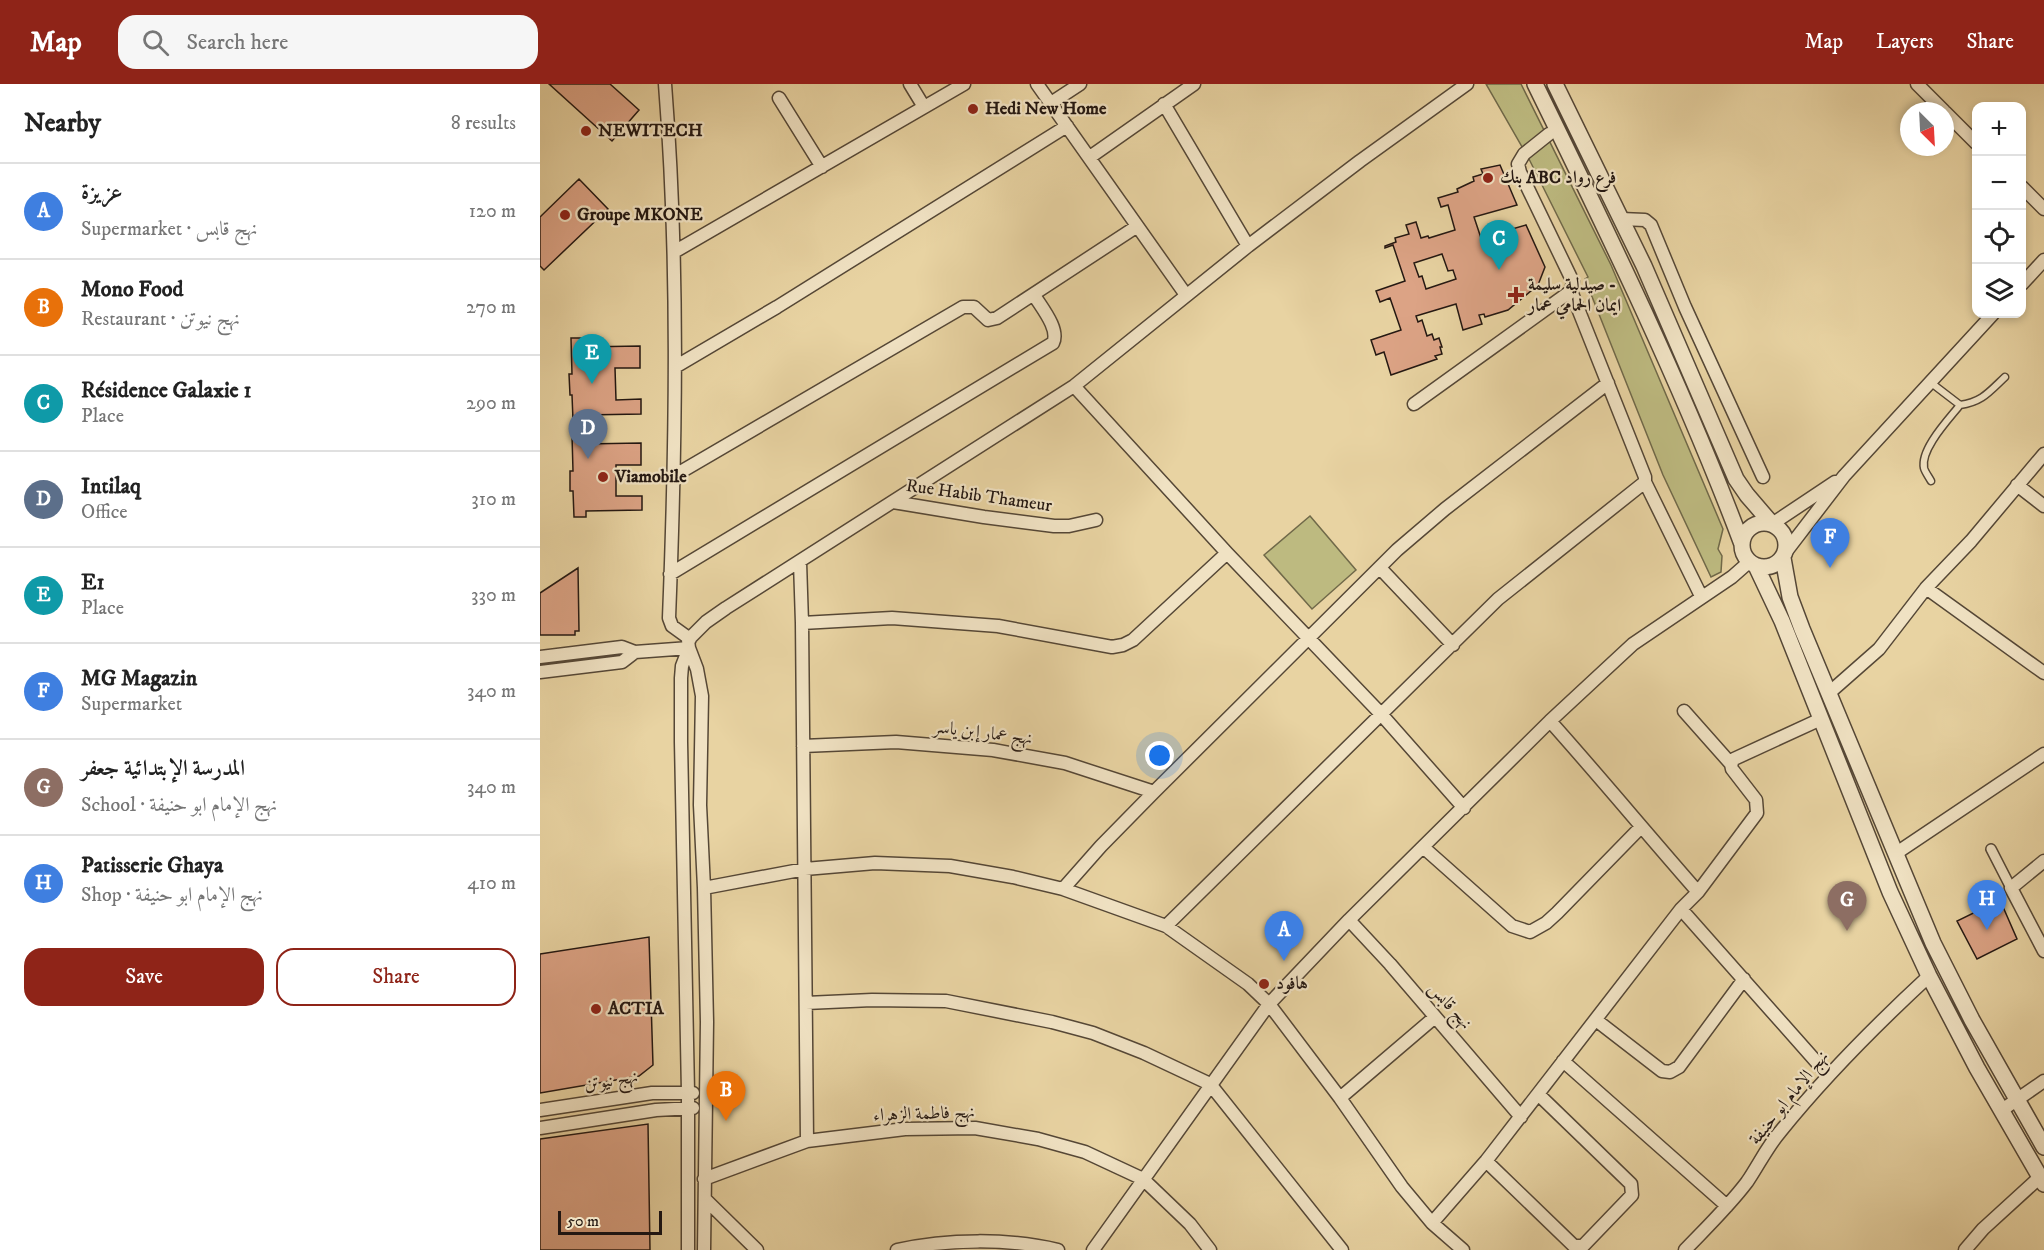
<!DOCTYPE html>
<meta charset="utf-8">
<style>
body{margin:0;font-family:"IM FELL DW Pica",Amiri,serif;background:#f6f6f6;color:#222}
.controls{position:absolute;right:18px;top:18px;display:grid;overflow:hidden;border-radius:12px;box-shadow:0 3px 9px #0003}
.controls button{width:54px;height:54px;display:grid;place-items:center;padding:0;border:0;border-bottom:2px solid #e0e0e0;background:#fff;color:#222;font:30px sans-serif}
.compass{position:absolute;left:1360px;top:18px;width:54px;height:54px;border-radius:50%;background:#fff;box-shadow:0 3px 9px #0003;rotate:156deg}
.scale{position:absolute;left:18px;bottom:15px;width:104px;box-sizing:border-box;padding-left:6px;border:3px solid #241812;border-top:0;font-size:16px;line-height:21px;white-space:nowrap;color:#241812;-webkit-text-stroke:4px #f0e2c3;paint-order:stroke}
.you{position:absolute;left:620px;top:672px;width:21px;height:21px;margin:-15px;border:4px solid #fff;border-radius:50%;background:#1a73e8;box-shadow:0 0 0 9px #1a73e833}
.badge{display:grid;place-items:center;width:39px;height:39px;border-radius:50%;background:#8f2418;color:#fff;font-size:20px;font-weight:700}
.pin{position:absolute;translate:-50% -50px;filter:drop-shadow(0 2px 3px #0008)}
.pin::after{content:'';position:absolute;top:32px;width:21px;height:18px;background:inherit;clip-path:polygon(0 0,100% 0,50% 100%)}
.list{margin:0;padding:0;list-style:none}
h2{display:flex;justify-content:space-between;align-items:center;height:78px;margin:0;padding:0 24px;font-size:26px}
h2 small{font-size:20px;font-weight:400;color:#767676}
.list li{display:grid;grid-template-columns:39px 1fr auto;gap:18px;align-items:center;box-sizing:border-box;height:96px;padding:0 24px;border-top:2px solid #e0e0e0}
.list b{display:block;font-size:22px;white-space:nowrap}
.list p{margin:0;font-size:20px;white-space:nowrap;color:#767676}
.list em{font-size:20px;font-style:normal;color:#767676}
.actions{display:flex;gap:12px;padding:18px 24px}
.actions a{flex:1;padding:14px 0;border:2px solid #8f2418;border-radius:18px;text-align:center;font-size:21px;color:#8f2418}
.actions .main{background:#8f2418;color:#fff}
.icon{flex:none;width:33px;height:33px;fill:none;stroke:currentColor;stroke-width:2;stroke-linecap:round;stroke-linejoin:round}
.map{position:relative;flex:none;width:1504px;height:1166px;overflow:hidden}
header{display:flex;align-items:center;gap:36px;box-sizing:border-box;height:84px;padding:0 30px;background:#8f2418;color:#fff}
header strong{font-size:28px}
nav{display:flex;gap:33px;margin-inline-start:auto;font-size:21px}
.search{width:420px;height:54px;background:#f6f6f6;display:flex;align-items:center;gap:15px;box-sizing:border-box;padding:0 21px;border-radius:18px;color:#767676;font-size:22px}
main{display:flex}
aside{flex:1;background:#fff}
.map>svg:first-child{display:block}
</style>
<header>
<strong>Map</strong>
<div class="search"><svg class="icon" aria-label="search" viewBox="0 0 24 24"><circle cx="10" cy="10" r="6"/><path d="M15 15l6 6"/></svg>Search here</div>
<nav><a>Map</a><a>Layers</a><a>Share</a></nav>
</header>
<main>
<aside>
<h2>Nearby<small>8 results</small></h2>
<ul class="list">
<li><span class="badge" style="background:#3f7fe0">A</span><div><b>عزيزة</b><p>Supermarket · نهج قابس</p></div><em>120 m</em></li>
<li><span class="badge" style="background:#e8710a">B</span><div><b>Mono Food</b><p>Restaurant · نهج نيوتن</p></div><em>270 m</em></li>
<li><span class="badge" style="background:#0f9aa8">C</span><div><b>Résidence Galaxie 1</b><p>Place</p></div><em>290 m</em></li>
<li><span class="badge" style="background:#5c6f8a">D</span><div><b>Intilaq</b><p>Office</p></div><em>310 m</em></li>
<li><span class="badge" style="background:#0f9aa8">E</span><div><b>E1</b><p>Place</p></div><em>330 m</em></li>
<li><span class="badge" style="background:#3f7fe0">F</span><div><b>MG Magazin</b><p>Supermarket</p></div><em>340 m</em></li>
<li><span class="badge" style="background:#8d6e63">G</span><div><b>المدرسة الإبتدائية جعفر</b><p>School · نهج الإمام ابو حنيفة</p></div><em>340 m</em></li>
<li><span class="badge" style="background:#3f7fe0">H</span><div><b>Patisserie Ghaya</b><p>Shop · نهج الإمام ابو حنيفة</p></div><em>410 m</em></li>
</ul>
<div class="actions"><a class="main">Save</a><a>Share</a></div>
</aside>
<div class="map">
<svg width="1504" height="1166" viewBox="0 0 1504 1166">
<rect width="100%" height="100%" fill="#e8d3a2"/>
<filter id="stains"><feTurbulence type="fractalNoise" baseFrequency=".00333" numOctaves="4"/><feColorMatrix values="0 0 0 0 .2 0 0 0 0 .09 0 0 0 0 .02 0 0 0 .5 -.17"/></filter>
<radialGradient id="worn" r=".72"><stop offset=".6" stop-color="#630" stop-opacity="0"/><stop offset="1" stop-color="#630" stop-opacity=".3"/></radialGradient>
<path fill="#bdba80" stroke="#706949" stroke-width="1.5" d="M946,0h35l90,181 112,264 -5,20 4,7 -1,16 -10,5 -48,-102 -78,-196 3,-2 -59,-118z
M770,432l46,54 -44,39 -48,-54z"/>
<path fill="#dca385" stroke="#241812" stroke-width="1.5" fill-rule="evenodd" d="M9,0h61l29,26 -27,31z
M960,81l17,40 -43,12 7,21 45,-13 19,42 -7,18 -30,25 -23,7 -1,-3 -5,1 3,9 -19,6 -7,-26 -40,12 2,6 4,-2 5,16 5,-2 2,6 5,-2 3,9h-2l2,7 -7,2 2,3 -46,16 -7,-23 -8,3 -5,-15 30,-10 -11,-32 -10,4 -4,-11 29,-10 -12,-36 -8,3v-2l11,-4 -1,-4 14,-4 -3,-9 10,-3 5,16 7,-2 1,2 26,-8 -7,-25 -7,2 -3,-9 20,-6 -1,-3 17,-8 -1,-4 10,-3 -2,-5zM902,170l6,17 5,-1 3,9 -30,10 -4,-13 -3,1 -5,-14z
M39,95l29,30 -64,61 -4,-4v-49z
M31,254h12v9l57,-1v22h-25l1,32 25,-1v15l-56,1 1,5h-13l-1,-25h-2l-1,-21h3z
M44,350v10l57,-1v22h-25v31h26v14l-56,1v6h-12l-1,-26h-3v-20h3l-1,-36z
M38,484l1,63h-4v4h-35v-42z
M1460,816l17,39 -40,20 -20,-38z
M109,853l4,128 -14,11 -99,17v-139z
M108,1040l2,126h-110v-111z"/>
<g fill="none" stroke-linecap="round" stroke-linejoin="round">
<g stroke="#554736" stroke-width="9">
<path id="service" d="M1390,298l30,23c22,-3 29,-13 45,-28
M1391,397c-2,-4 -6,-9 -7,-13 -4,-19 25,-49 36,-63"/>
</g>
<g stroke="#554736" stroke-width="12">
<path id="pedestrian" d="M1451,765l20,39"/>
</g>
<g stroke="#554736" stroke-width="15">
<path id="minor" d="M125,0c14,178 11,356 4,534l3,8 18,13
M370,0l14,23
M497,0l149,211
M1377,0l27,27
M239,14l43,69
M511,19l29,-19
M624,20l84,142
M1405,28l31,31
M1009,50l-25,20 -6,10 2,8 53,110 -2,9 74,186v5l56,114
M550,73l104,-73
M1482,103l22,22
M1081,135l24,1 6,5 34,82 78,170
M134,168l290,-168
M1482,200l22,-24
M135,283l102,-60 290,-181
M534,302l153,167 154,161 83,94
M874,320l157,-113
M132,393l291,-170h11l14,13 9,-2 139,-91
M1477,401l27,21
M353,418l91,15 70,9h15l27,-6
M1232,440l63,-42
M1245,469l59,-77 149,-162
M260,478l2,61 5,518
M840,484l73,77
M130,490l383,-231c7,-14 -12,-36 -19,-48
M1386,504l118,85
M262,539l90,-5 106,8 114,21 11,-2 10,-5 94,-87
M149,564l8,21 5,27 -2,109 4,83 3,134 -3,228
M0,573l82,-10 13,5 54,-4
M0,588l82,-10 13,-10
M1289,609l50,-44 47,-61 45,-47 73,-87
M1144,627l47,53
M1010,637c50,56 98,114 148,171
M263,662l93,-4 97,8 72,13 89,29
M883,763l89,79 18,6 16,-9 11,-10 84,-86
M1355,770l149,-100
M1504,777l-33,27 33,63
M164,804l101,-19 70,-6 75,3 63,11 50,12 103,37 82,58 21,20 71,94 62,89 30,36 31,27
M523,805l38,-43 53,-54 243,-242 48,-41 163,-126
M1141,825l147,166
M809,836l41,44 131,153
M626,842l332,-327 147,-117
M266,919l66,-3 74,1 106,21 41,11 51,20 66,31 132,166
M1056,936l66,51 8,1 9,-5 65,-88
M1023,977l164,145
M800,1014l95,-81
M0,1026l112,-17h41
M1462,1026l42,-29
M0,1044l116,-18 37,-2
M946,1077l88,85h9l49,-51 -1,-11 -93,-90
M164,1095l103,-38 98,-12 70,-1 63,11 47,13 58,27 47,45 20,26
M165,1115l52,51
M892,1139l54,-62 195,-252 17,-17 59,-79 -1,-13 -24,-31 -1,-5 3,-5 87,-40
M148,1166v-158l-7,-350v-64l1,-12 7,-18 -1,-8 18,-18 20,-14 348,-222 174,-140 112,-85 107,-77
M357,1166c49,-11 113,-12 161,0
M553,1166l176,-246 80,-84 201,-199 83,-77 99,-67 17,-15
M1145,1166c21,-22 44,-44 62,-68 11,-16 20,-35 33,-50 45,-56 96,-107 149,-156
M1425,1166l18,-21 57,-52"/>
</g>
<g stroke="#554736" stroke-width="18">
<path id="tertiary" d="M995,0c74,151 148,303 207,460
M1015,0l89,182 92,213 11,16 25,29
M1202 461a22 22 0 1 1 44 0a22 22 0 1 1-44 0Z
M1243,474l7,39 12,32 131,314 39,77 72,127
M1216,482l26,55 108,271 39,84 48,92 67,116"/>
</g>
<use href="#service" stroke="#f0e2c3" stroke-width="6"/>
<use href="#pedestrian" stroke="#f0e2c3" stroke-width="9"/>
<use href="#minor" stroke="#f0e2c3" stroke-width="12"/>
<use href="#tertiary" stroke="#f0e2c3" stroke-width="15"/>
</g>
<g fill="#8f2418" stroke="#f0e2c3" stroke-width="2">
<circle cx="433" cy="25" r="6"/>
<circle cx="46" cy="47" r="6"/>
<circle cx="948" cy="94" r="6"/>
<circle cx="25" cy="131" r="6"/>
<path d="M973 202h6v6h6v6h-6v6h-6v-6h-6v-6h6z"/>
<circle cx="63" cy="393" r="6"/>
<circle cx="724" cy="900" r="6"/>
<circle cx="56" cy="925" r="6"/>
</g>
<g text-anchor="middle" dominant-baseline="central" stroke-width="4.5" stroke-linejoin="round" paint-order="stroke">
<g font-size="18" font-weight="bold" fill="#241812" stroke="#f0e2c3" text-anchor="start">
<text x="445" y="25">Hedi New Home</text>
<text x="58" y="47">NEWITECH</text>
<text x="960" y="94">بنك ABC فرع رواد</text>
<text x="37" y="131">Groupe MKONE</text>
<text x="988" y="201">صيدلية سليمة -<tspan x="988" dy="21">ايمان الحمامي عمار</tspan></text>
<text x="75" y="393">Viamobile</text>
<text x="736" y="900">هافود</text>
<text x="68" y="925">ACTIA</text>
</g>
<g font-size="18" fill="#241812" stroke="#f0e2c3">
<text transform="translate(439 412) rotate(8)">Rue Habib Thameur</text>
<text transform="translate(443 649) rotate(7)">نهج عمار إبن ياسر</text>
<text transform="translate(910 922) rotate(49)">نهج قابس</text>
<text transform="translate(71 997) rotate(-9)">نهج نيوتن</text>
<text transform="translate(1249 1014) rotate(-51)">نهج الإمام ابو حنيفة</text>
<text transform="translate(384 1030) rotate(-2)">نهج فاطمة الزهراء</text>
</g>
</g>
<rect width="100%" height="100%" filter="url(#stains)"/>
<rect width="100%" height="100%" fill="url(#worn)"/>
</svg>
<div class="controls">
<button>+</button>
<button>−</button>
<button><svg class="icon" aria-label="locate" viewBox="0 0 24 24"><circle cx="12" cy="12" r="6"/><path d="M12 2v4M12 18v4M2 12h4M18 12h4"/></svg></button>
<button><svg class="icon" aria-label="layers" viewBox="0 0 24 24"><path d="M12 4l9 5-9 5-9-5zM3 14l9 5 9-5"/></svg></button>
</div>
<svg class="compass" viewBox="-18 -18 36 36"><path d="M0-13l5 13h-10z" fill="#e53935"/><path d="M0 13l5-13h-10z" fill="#767676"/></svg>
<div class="scale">50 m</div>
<div class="you"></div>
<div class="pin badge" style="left:744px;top:877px;background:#3f7fe0">A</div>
<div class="pin badge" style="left:186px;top:1037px;background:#e8710a">B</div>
<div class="pin badge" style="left:959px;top:186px;background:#0f9aa8">C</div>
<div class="pin badge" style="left:48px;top:375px;background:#5c6f8a">D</div>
<div class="pin badge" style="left:52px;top:300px;background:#0f9aa8">E</div>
<div class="pin badge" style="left:1290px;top:484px;background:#3f7fe0">F</div>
<div class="pin badge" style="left:1307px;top:847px;background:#8d6e63">G</div>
<div class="pin badge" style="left:1447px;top:846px;background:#3f7fe0">H</div>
</div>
</main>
